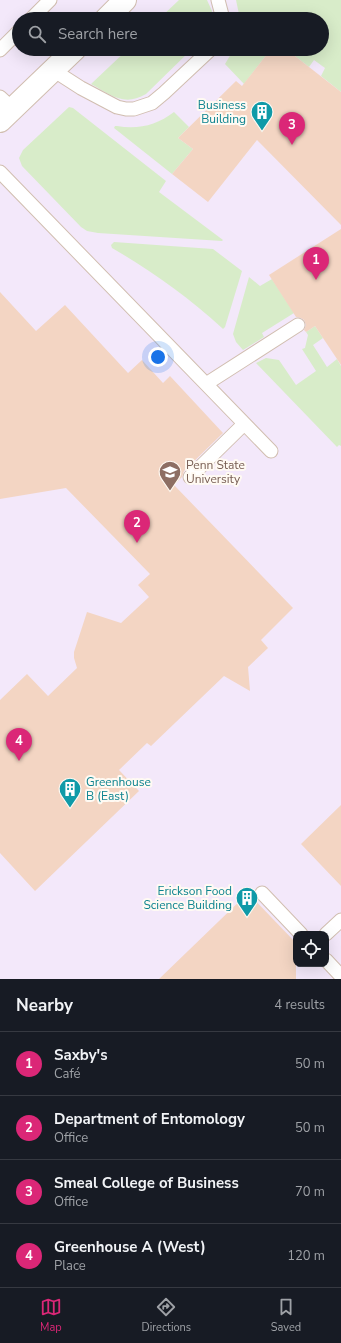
<!DOCTYPE html>
<meta charset="utf-8">
<style>
body{margin:0;font-family:"Nunito Sans",sans-serif;background:#242831;color:#f1f3f6}
.controls{position:absolute;right:12px;bottom:12px;display:grid;overflow:hidden;border-radius:8px;box-shadow:0 4px 16px #0002}
.controls button{width:36px;height:36px;display:grid;place-items:center;padding:0;border:0;border-bottom:1px solid #363941;background:#171b24;color:#f1f3f6;font:20px sans-serif}
.you{position:absolute;left:158px;top:357px;width:14px;height:14px;margin:-10px;border:3px solid #fff;border-radius:50%;background:#1a73e8;box-shadow:0 0 0 6px #1a73e833}
.badge{display:grid;place-items:center;width:26px;height:26px;border-radius:50%;background:#db2777;color:#fff;font-size:13px;font-weight:700}
.pin{position:absolute;translate:-50% -33px;filter:drop-shadow(0 1px 2px #0008)}
.pin::after{content:'';position:absolute;top:21px;width:14px;height:12px;background:inherit;clip-path:polygon(0 0,100% 0,50% 100%)}
.list{margin:0;padding:0;list-style:none}
h2{display:flex;justify-content:space-between;align-items:center;height:52px;margin:0;padding:0 16px;font-size:17px}
h2 small{font-size:13px;font-weight:400;color:#9ea1a6}
.list li{display:grid;grid-template-columns:26px 1fr auto;gap:12px;align-items:center;box-sizing:border-box;height:64px;padding:0 16px;border-top:1px solid #363941}
.list b{display:block;font-size:15px;white-space:nowrap}
.list p{margin:0;font-size:13px;white-space:nowrap;color:#9ea1a6}
.list em{font-size:13px;font-style:normal;color:#9ea1a6}
.icon{flex:none;width:22px;height:22px;fill:none;stroke:currentColor;stroke-width:2;stroke-linecap:round;stroke-linejoin:round}
.map{position:relative;flex:none;width:341px;height:979px;overflow:hidden}
.search{position:absolute;background:#171b24;box-shadow:0 4px 16px #0002;left:12px;right:12px;top:12px;height:44px;display:flex;align-items:center;gap:10px;box-sizing:border-box;padding:0 14px;border-radius:22px;color:#9ea1a6;font-size:15px}
.sheet{height:308px;background:#171b24}
nav{display:flex;justify-content:space-around;align-items:center;box-sizing:border-box;height:56px;border-top:1px solid #363941;background:#171b24;font-size:11px;color:#9ea1a6}
nav a{display:grid;justify-items:center;gap:2px}
nav .on{color:#db2777}
.map>svg:first-child{display:block}
</style>
<div class="map">
<svg width="341" height="979" viewBox="0 0 341 979">
<rect width="100%" height="100%" fill="#fdf6ec"/>
<path fill="#f3e8fa" fill-rule="evenodd" d="M0,0h341v979h-341zM19,19h303v30h-303zM296,934h30v30h-30z"/>
<path fill="#d8ecc9" d="M179,0h28l5,11v8h-53z
M236,0h105v92l-20,-16 4,-8 -11,-8 -5,7 -23,-18h36v-30h-82z
M128,49h64l-46,45c-22,13 -35,1 -55,-10z
M234,49h37l-27,35 -19,-20z
M69,107l4,1 93,73 -7,11 64,48 -1,1 -124,-8 -11,-2 -6,-4 -59,-61 -3,-8 4,-8z
M174,112l15,15 -11,11 15,11 -21,25 -58,-46 1,-2h2c21,4 40,-1 57,-14z
M114,242l99,7 29,22 -17,56 -2,2 -1,-1c-34,-31 -70,-57 -110,-80l-1,-3z
M249,277l11,9 12,-7 22,34 -32,20 2,4 -21,13 -7,-8 -3,-8z
M315,326l8,12 -10,7 14,22 10,-8 4,7v80l-2,-1 -2,2 -81,-84 10,-5 13,2 17,25 20,-14 -14,-22 3,-1 3,-13 -2,-3z"/>
<path fill="#f3d5c3" d="M271,49h15l55,43v133l-84,-85 -49,62 -36,-28 21,-25 -15,-11 58,-57 6,5z
M341,229v136l-26,-39 -9,6 -2,-2 2,-5 -2,-5 -3,-2 -5,-1 -27,-42z
M0,292l36,39 29,-26 63,68 14,-13 21,23 7,-7 53,57 -39,38 -2,6 -8,8 119,123 -32,32 7,8 -20,19 2,24 -26,-15 -73,70 -4,-3 -28,27 20,21 -104,100 -35,-38v-153l27,-26 21,22 29,-28 -3,-10v-6l13,-40 34,11 28,-26 -11,-12 12,-11 -84,-86 -66,11z
M341,805v81l-40,-42z
M248,893l48,50v36h-137z"/>
<g fill="none" stroke-linecap="round" stroke-linejoin="round">
<g stroke="#d1beb0" stroke-width="15">
<path id="lane" d="M218,0l5,19
M31,19l19,-19
M0,50l19,-19
M53,70l28,18 36,19 9,2h8l18,-6 12,-10 47,-44
M0,97l13,12
M0,172l271,279
M206,384l92,-59
M190,477l54,-53
M262,893l39,41
M326,934l15,-14
M326,960l15,16"/>
</g>
<g stroke="#d1beb0" stroke-width="24">
<path id="street" d="M106,19l19,-19
M0,121l75,-72"/>
</g>
<use href="#lane" stroke="#fff" stroke-width="13"/>
<use href="#street" stroke="#fff" stroke-width="22"/>
</g>
<defs>
<g id="building-pin" transform="scale(1.15)"><path d="M0 17L-7.5 6A9.5 9.5 0 1 1 7.5 6Z" fill="#0f9aa8" stroke="#fffaf3"/><path d="M-4-6H4V6H1V3H-1V6H-4ZM-2.5-4.3h1.7v1.8h-1.7ZM.8-4.3h1.7v1.8H.8ZM-2.5-1h1.7V.8h-1.7ZM.8-1h1.7V.8H.8Z" fill="#fff"/></g>
<g id="university-pin" transform="scale(1.15)"><path d="M0 17L-7.5 6A9.5 9.5 0 1 1 7.5 6Z" fill="#8d6e63" stroke="#fffaf3"/><path d="M0-5L7-2L0 1L-7-2ZM-4 1L0 2.5L4 1V4Q0 6-4 4Z" fill="#fff"/></g>
</defs>
<g fill-rule="evenodd">
<use href="#building-pin" x="262" y="112"/>
<use href="#university-pin" x="170" y="472"/>
<use href="#building-pin" x="70" y="789"/>
<use href="#building-pin" x="247" y="898"/>
</g>
<g text-anchor="middle" dominant-baseline="central" stroke-width="4" stroke-linejoin="round" paint-order="stroke">
<g font-size="12" fill="#0d838f" stroke="#fffaf3" text-anchor="end">
<text x="246" y="105">Business<tspan x="246" dy="14">Building</tspan></text>
<text x="86" y="782" text-anchor="start">Greenhouse<tspan x="86" dy="14">B (East)</tspan></text>
<text x="232" y="891">Erickson Food<tspan x="232" dy="14">Science Building</tspan></text>
</g>
<g font-size="12" fill="#785e54" stroke="#fffaf3" text-anchor="start">
<text x="186" y="465">Penn State<tspan x="186" dy="14">University</tspan></text>
</g>
</g>
</svg>
<div class="controls">
<button><svg class="icon" aria-label="locate" viewBox="0 0 24 24"><circle cx="12" cy="12" r="6"/><path d="M12 2v4M12 18v4M2 12h4M18 12h4"/></svg></button>
</div>
<div class="you"></div>
<div class="pin badge" style="left:316px;top:280px">1</div>
<div class="pin badge" style="left:137px;top:543px">2</div>
<div class="pin badge" style="left:292px;top:145px">3</div>
<div class="pin badge" style="left:19px;top:761px">4</div>
<div class="search"><svg class="icon" aria-label="search" viewBox="0 0 24 24"><circle cx="10" cy="10" r="6"/><path d="M15 15l6 6"/></svg>Search here</div>
</div>
<section class="sheet">
<h2>Nearby<small>4 results</small></h2>
<ul class="list">
<li><span class="badge">1</span><div><b>Saxby's</b><p>Café</p></div><em>50 m</em></li>
<li><span class="badge">2</span><div><b>Department of Entomology</b><p>Office</p></div><em>50 m</em></li>
<li><span class="badge">3</span><div><b>Smeal College of Business</b><p>Office</p></div><em>70 m</em></li>
<li><span class="badge">4</span><div><b>Greenhouse A (West)</b><p>Place</p></div><em>120 m</em></li>
</ul>
</section>
<nav>
<a class="on"><svg class="icon" aria-label="map" viewBox="0 0 24 24"><path d="M3 6l6-2 6 2 6-2v14l-6 2-6-2-6 2zM9 4v14M15 6v14"/></svg>Map</a>
<a><svg class="icon" aria-label="directions" viewBox="0 0 24 24"><path d="M12 3l9 9-9 9-9-9zM9 14v-3h6M13 9l2 2-2 2"/></svg>Directions</a>
<a><svg class="icon" aria-label="saved" viewBox="0 0 24 24"><path d="M7 4h10v16l-5-4-5 4z"/></svg>Saved</a>
</nav>
